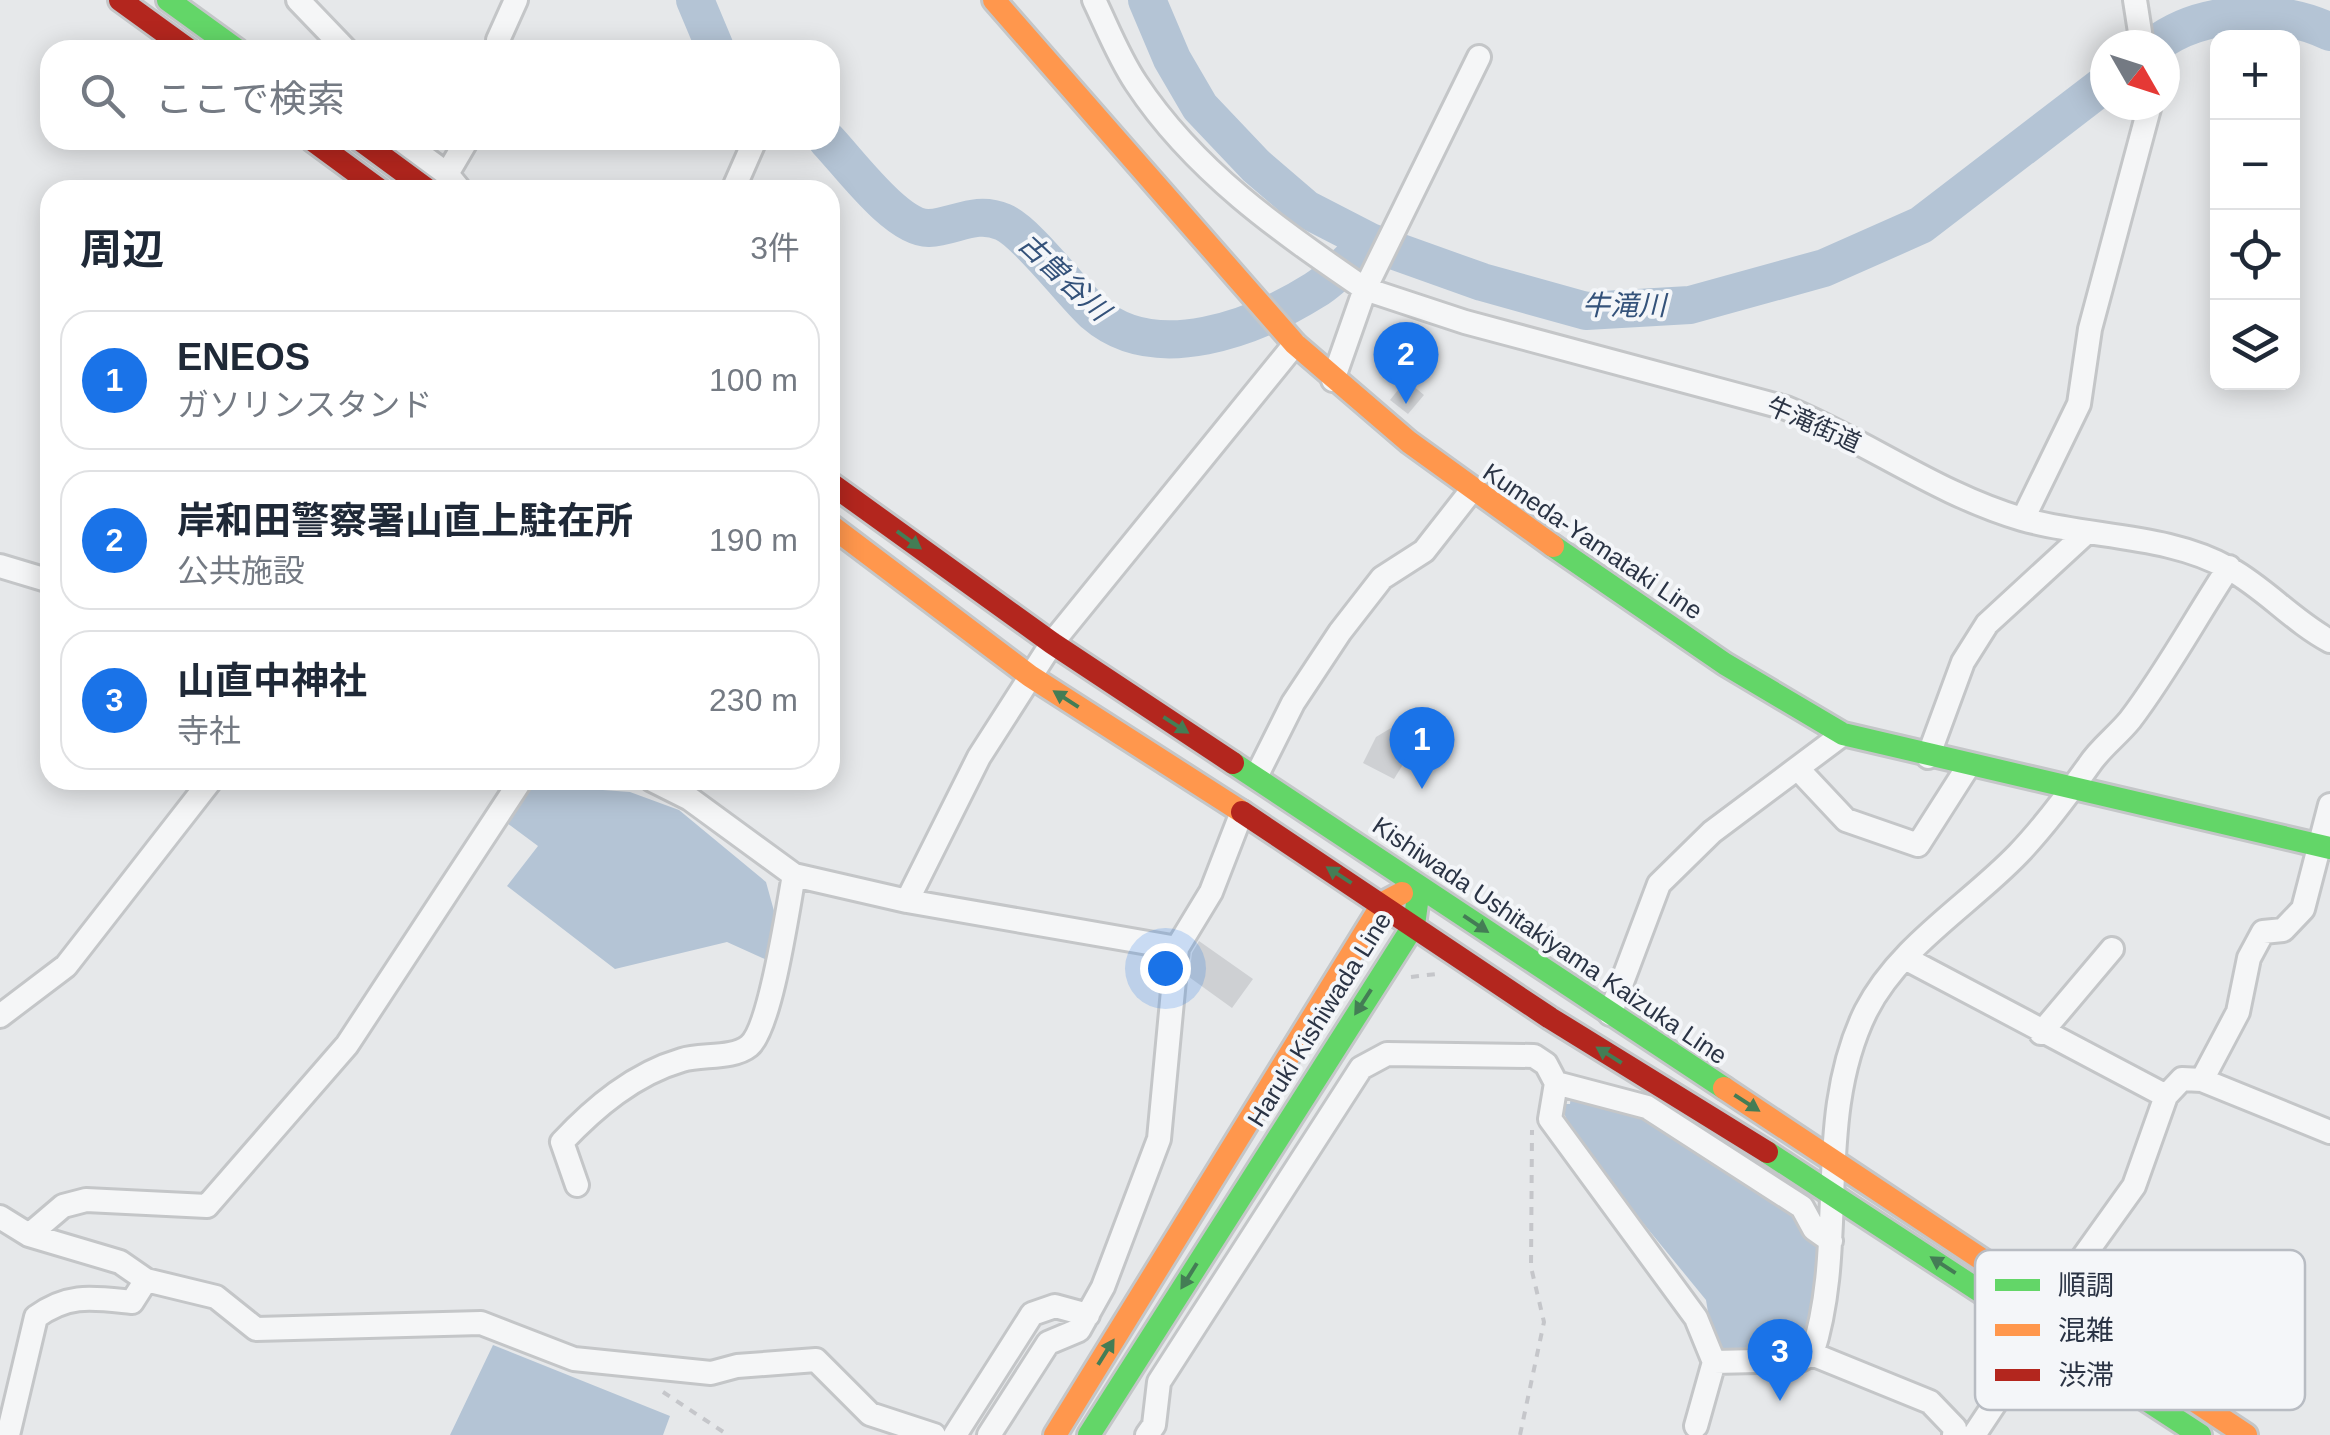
<!DOCTYPE html>
<html lang="ja">
<meta charset="utf-8">
<style>
body{margin:0;font-family:Helvetica,"Noto Sans JP",sans-serif;background:#f6f6f7;color:#1f2937}
.controls{position:absolute;right:30px;top:30px;display:grid;overflow:hidden;border-radius:20px;box-shadow:0 5px 25px #0003}
.controls button{width:90px;height:90px;display:grid;place-items:center;padding:0;border:0;border-bottom:2px solid #e0e1e3;background:#fff;color:#1f2937;font:50px sans-serif}
.compass{position:absolute;left:2090px;top:30px;width:90px;height:90px;border-radius:50%;background:#fff;box-shadow:0 5px 25px #0003;rotate:129deg}
.you{position:absolute;left:1165px;top:968px;width:35px;height:35px;margin:-25px;border:8px solid #fff;border-radius:50%;background:#1a73e8;box-shadow:0 0 0 15px #1a73e833}
.badge{display:grid;place-items:center;width:65px;height:65px;border-radius:50%;background:#1a73e8;color:#fff;font-size:32px;font-weight:700}
.pin{position:absolute;translate:-50% -82px;filter:drop-shadow(0 2px 5px #0008)}
.pin::after{content:'';position:absolute;top:52px;width:35px;height:30px;background:inherit;clip-path:polygon(0 0,100% 0,50% 100%)}
.list{margin:0;padding:0;list-style:none}
h2{display:flex;justify-content:space-between;align-items:center;height:130px;margin:0;padding:0 40px;font-size:42px}
h2 small{font-size:32px;font-weight:400;color:#747a83}
.list li{display:grid;grid-template-columns:65px 1fr auto;gap:30px;align-items:center;box-sizing:border-box;height:140px;margin:0 20px 20px;padding:0 20px;border:2px solid #e0e1e3;border-radius:30px}
.list b{display:block;font-size:38px;white-space:nowrap}
.list p{margin:0;font-size:32px;white-space:nowrap;color:#747a83}
.list em{font-size:32px;font-style:normal;color:#747a83}
.icon{flex:none;width:55px;height:55px;fill:none;stroke:currentColor;stroke-width:2;stroke-linecap:round;stroke-linejoin:round}
.map{position:relative;flex:none;width:2330px;height:1435px;overflow:hidden}
.search{position:absolute;background:#fff;box-shadow:0 5px 25px #0003;left:40px;top:40px;width:800px;height:110px;display:flex;align-items:center;gap:25px;box-sizing:border-box;padding:0 35px;border-radius:30px;color:#747a83;font-size:38px}
.panel{position:absolute;background:#fff;box-shadow:0 5px 25px #0003;left:40px;top:180px;width:800px;height:610px;border-radius:30px}
.map>svg:first-child{display:block}
</style>
<div class="map">
<svg width="2330" height="1435" viewBox="0 0 2330 1435">
<rect width="100%" height="100%" fill="#e6e8ea"/>
<path fill="#b4c4d5" d="M576,788l54,4 49,18 87,72 8,29 -7,49 -40,-18 -112,27 -108,-83 31,-40 -31,-23 23,-34z
M1571,1094l59,14 161,100 27,34v42l-13,63 -19,10 -71,-3 -9,-54 -130,-159 -16,-37h10z
M493,1345l177,71 -7,19h-213z"/>
<g fill="none" stroke-linecap="round" stroke-linejoin="round">
<path stroke="#b4c4d5" stroke-width="38" d="M695,0l21,50
M1147,0l25,59 28,48 56,59 50,43 64,33 112,40 104,29 104,-6 134,-37 97,-43 184,-141
M2155,45c47,-36 124,-38 175,-13
M827,140c22,23 70,89 102,88 26,-1 46,-18 74,-6 24,10 68,70 91,91 62,54 162,14 221,-23 18,-11 35,-30 51,-45"/>
</g>
<path fill="#ced0d3" d="M1406,380l18,15 -16,19 -18,-14z
M1396,725l22,15 -24,39 -31,-16 13,-26z
M1199,941l54,38 -21,29 -43,-31 3,-24z"/>
<g fill="none" stroke-linecap="round" stroke-linejoin="round">
<g stroke="#c4c6c8" stroke-width="28">
<path id="street" d="M298,0l48,50
M1094,0c13,27 25,58 42,83 58,88 144,148 229,206l114,-232
M2135,0l7,45
M498,50v-10l18,-40
M401,140l46,34
M460,190l-13,-16 20,-34
M733,190l22,-50
M1333,380l32,-91 100,33 321,86c81,33 151,86 236,111 67,19 147,15 208,50 36,20 64,53 100,72
M2023,519l56,-115 11,-75 60,-224
M0,566l50,15
M1928,757l35,-95 24,-38 99,-91
M1799,770l47,50 72,25 51,-80
M1256,777l37,-74 47,-71 42,-54 42,-27 47,-60
M652,780l38,19 104,76 113,26 270,47
M907,901l72,-144 73,-114 243,-299
M1905,958l261,138
M1610,1014l49,-130 53,-52 131,-98
M0,1016l66,-50 145,-186
M2041,1033l71,-84
M2202,1080l36,-68 11,-54 14,-26 20,-2 20,-21 27,-104
M1556,1083l-6,36 146,199 18,44
M577,1185l-15,-43c33,-35 72,-68 120,-82 19,-6 51,-1 67,-14 22,-18 39,-140 45,-171
M0,1217l29,18 34,-29 23,-6 121,6 140,-161 174,-265
M29,1235l91,27 26,18
M2051,1302l83,-116 32,-90 16,-17 20,1 128,52
M1812,1354l118,48 25,26 -1,7
M1696,1426l18,-64 86,-2 12,-6c36,-110 1,-236 54,-343 33,-65 103,-106 152,-157 27,-28 49,-58 71,-89 11,-17 28,-29 41,-45 36,-47 66,-103 99,-153
M8,1435l28,-118c33,-24 57,-19 96,-15l14,-22 70,17 40,32 225,-6 93,36 137,14 26,-7 79,-6 54,54 64,21
M955,1435l77,-121 23,-8 33,9
M989,1435l59,-92 31,-13 24,-43 56,-148 18,-191 34,-56 31,-80
M1147,1435l7,-10 5,-43 202,-314 26,-14 147,2 12,8 10,19 91,24 155,100 12,22 17,12
M1974,1435l69,-104"/>
</g>
<g stroke="#c4c6c8" stroke-width="28">
<path id="fast" d="M168,0l69,50
M1553,546l172,118 118,70 487,114
M1233,763l491,325
M1767,1152l433,283
M1089,1435l325,-510 3,-22"/>
</g>
<g stroke="#c4c6c8" stroke-width="28">
<path id="slow" d="M994,0l301,344 114,98 144,104
M830,525l200,151 212,136
M1724,1088l522,347
M1055,1435l328,-532 19,-10"/>
</g>
<g stroke="#c4c6c8" stroke-width="28">
<path id="jam" d="M120,0l69,50
M312,140l68,50
M360,140l68,50
M830,483l222,160 181,120
M1242,812l308,206 217,134"/>
</g>
<path stroke="#c5c6ca" stroke-width="4" stroke-dasharray="8 8" stroke-linecap="butt" d="M1411,977l25,-3
M663,1392l65,43
M1520,1435l24,-113 -13,-55 1,-137"/>
<use href="#street" stroke="#f5f6f7" stroke-width="22"/>
<use href="#fast" stroke="#63d668" stroke-width="22"/>
<use href="#slow" stroke="#ff974d" stroke-width="22"/>
<use href="#jam" stroke="#b3261e" stroke-width="22"/>
</g>
<defs><path id="oneway-solid" d="M-6-.8H1V-3.2L6.5 0L1 3.2V.8H-6Z" transform="scale(2.5)"/></defs>
<g fill="#447d55">
<use href="#oneway-solid" transform="translate(909 540) rotate(36)"/>
<use href="#oneway-solid" transform="translate(1066 699) rotate(-147)"/>
<use href="#oneway-solid" transform="translate(1176 725) rotate(33)"/>
<use href="#oneway-solid" transform="translate(1339 875) rotate(-147)"/>
<use href="#oneway-solid" transform="translate(1476 924) rotate(34)"/>
<use href="#oneway-solid" transform="translate(1363 1002) rotate(123)"/>
<use href="#oneway-solid" transform="translate(1609 1055) rotate(-148)"/>
<use href="#oneway-solid" transform="translate(1747 1103) rotate(33)"/>
<use href="#oneway-solid" transform="translate(1943 1265) rotate(-147)"/>
<use href="#oneway-solid" transform="translate(1189 1276) rotate(122)"/>
<use href="#oneway-solid" transform="translate(1106 1352) rotate(-58)"/>
</g>
<g text-anchor="middle" dominant-baseline="central" stroke-width="8" stroke-linejoin="round" paint-order="stroke">
<g font-size="25" fill="#2b3445" stroke="#f4f6f9">
<text transform="translate(1814 424) rotate(24)">牛滝街道</text>
<text transform="translate(1593 541) rotate(34)">Kumeda-Yamataki Line</text>
<text transform="translate(1550 940) rotate(34)">Kishiwada Ushitakiyama Kaizuka Line</text>
<text transform="translate(1319 1019) rotate(-58)">Haruki Kishiwada Line</text>
</g>
<g font-size="28" font-style="italic" fill="#34527a" stroke="#f4f6f9">
<text transform="translate(1064 277) rotate(43)">古曽谷川</text>
<text x="1624" y="305">牛滝川</text>
</g>
</g>
<rect x="1975" y="1250" width="330" height="160" rx="15" fill="#f4f6f9" stroke="#b8bcc3" stroke-width="2.5"/>
<rect x="1995" y="1279" width="45" height="12" fill="#63d668"/>
<rect x="1995" y="1324" width="45" height="12" fill="#ff974d"/>
<rect x="1995" y="1369" width="45" height="12" fill="#b3261e"/>
<g font-size="28" fill="#2b3445">
<text x="2058" y="1295">順調</text>
<text x="2058" y="1340">混雑</text>
<text x="2058" y="1385">渋滞</text>
</g>
</svg>
<div class="controls">
<button>+</button>
<button>−</button>
<button><svg class="icon" aria-label="locate" viewBox="0 0 24 24"><circle cx="12" cy="12" r="6"/><path d="M12 2v4M12 18v4M2 12h4M18 12h4"/></svg></button>
<button><svg class="icon" aria-label="layers" viewBox="0 0 24 24"><path d="M12 4l9 5-9 5-9-5zM3 14l9 5 9-5"/></svg></button>
</div>
<svg class="compass" viewBox="-18 -18 36 36"><path d="M0-13l5 13h-10z" fill="#e53935"/><path d="M0 13l5-13h-10z" fill="#747a83"/></svg>
<div class="you"></div>
<div class="pin badge" style="left:1422px;top:789px">1</div>
<div class="pin badge" style="left:1406px;top:404px">2</div>
<div class="pin badge" style="left:1780px;top:1401px">3</div>
<div class="search"><svg class="icon" aria-label="search" viewBox="0 0 24 24"><circle cx="10" cy="10" r="6"/><path d="M15 15l6 6"/></svg>ここで検索</div>
<section class="panel">
<h2>周辺<small>3件</small></h2>
<ul class="list">
<li><span class="badge">1</span><div><b>ENEOS</b><p>ガソリンスタンド</p></div><em>100 m</em></li>
<li><span class="badge">2</span><div><b>岸和田警察署山直上駐在所</b><p>公共施設</p></div><em>190 m</em></li>
<li><span class="badge">3</span><div><b>山直中神社</b><p>寺社</p></div><em>230 m</em></li>
</ul>
</section>
</div>
